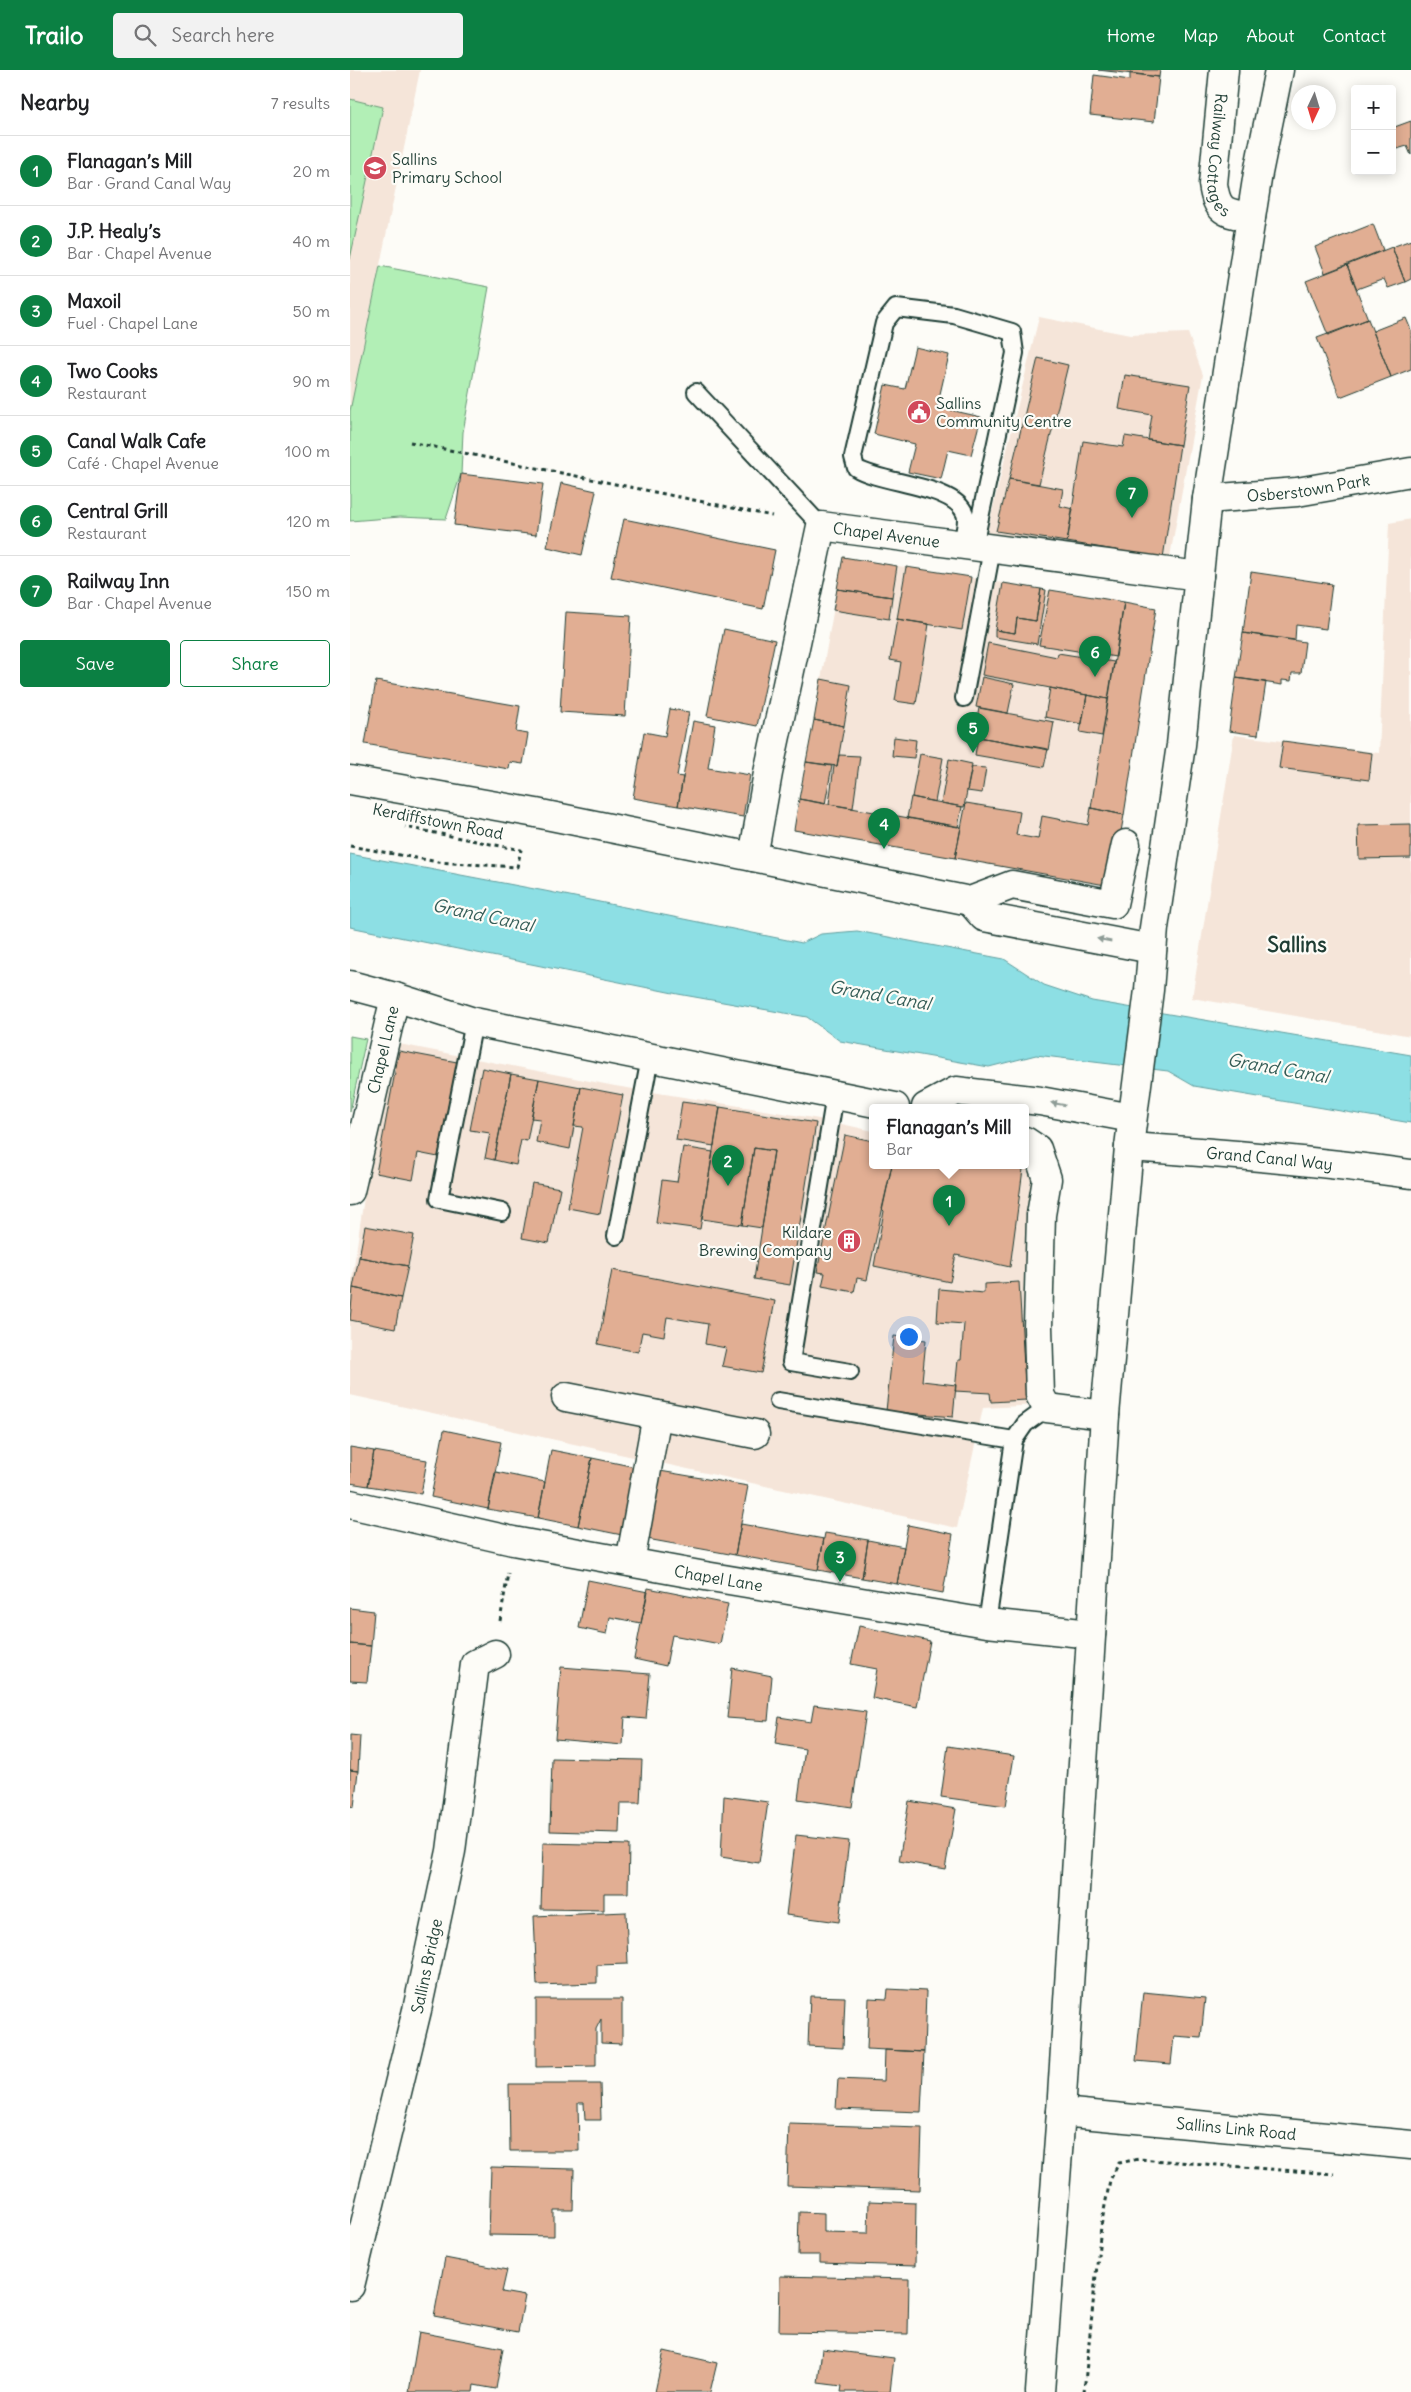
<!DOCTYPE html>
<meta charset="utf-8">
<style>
body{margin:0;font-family:Delius,sans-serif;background:#f2f2f2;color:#202124}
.controls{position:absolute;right:15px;top:15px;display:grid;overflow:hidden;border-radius:5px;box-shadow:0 2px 12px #0003}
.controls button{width:45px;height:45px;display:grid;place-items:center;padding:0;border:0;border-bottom:1px solid #e0e0e0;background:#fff;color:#202124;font:25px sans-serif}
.compass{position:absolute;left:941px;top:15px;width:45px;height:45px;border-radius:50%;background:#fff;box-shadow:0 2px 12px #0003;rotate:184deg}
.you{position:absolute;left:558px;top:1266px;width:18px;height:18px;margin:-12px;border:4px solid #fff;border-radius:50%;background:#1a73e8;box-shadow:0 0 0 8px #1a73e833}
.badge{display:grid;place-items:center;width:32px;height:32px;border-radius:50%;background:#0b8043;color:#fff;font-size:16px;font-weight:700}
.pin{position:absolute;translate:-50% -41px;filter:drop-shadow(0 1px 2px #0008)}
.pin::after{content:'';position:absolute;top:26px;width:18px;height:15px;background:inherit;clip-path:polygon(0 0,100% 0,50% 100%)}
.popup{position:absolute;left:519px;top:1034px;width:160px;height:65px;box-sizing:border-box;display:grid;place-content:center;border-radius:5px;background:#fff;filter:drop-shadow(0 1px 4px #0005);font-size:16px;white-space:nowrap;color:#757577}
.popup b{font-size:19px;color:#202124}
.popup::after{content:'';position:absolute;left:50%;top:100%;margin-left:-10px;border:10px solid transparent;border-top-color:#fff}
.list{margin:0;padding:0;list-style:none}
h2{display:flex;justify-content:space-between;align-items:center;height:65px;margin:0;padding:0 20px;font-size:21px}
h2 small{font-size:16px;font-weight:400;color:#757577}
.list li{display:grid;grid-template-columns:32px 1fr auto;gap:15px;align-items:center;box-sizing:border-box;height:70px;padding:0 20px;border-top:1px solid #e0e0e0}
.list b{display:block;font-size:19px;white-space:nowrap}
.list p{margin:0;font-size:16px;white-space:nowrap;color:#757577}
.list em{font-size:16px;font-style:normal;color:#757577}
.actions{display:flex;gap:10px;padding:15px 20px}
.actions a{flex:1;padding:11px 0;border:1px solid #0b8043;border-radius:5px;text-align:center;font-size:18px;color:#0b8043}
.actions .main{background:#0b8043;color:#fff}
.icon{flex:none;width:28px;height:28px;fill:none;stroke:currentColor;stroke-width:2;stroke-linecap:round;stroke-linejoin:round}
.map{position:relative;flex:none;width:1061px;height:2322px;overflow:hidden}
header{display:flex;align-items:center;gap:30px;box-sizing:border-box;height:70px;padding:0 25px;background:#0b8043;color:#fff}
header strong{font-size:24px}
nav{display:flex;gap:28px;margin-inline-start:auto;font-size:18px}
.search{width:350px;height:45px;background:#f2f2f2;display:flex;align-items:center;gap:12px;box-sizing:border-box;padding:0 18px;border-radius:5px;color:#757577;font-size:19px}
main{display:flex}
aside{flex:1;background:#fff}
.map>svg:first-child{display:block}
</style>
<header>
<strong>Trailo</strong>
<div class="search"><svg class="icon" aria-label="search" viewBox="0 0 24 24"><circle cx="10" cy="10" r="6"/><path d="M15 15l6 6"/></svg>Search here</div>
<nav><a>Home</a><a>Map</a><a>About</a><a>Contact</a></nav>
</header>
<main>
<aside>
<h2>Nearby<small>7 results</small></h2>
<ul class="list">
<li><span class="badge">1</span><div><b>Flanagan’s Mill</b><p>Bar · Grand Canal Way</p></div><em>20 m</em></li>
<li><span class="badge">2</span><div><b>J.P. Healy’s</b><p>Bar · Chapel Avenue</p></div><em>40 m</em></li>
<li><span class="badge">3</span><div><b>Maxoil</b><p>Fuel · Chapel Lane</p></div><em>50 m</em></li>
<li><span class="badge">4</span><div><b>Two Cooks</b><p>Restaurant</p></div><em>90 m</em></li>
<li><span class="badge">5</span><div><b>Canal Walk Cafe</b><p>Café · Chapel Avenue</p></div><em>100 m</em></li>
<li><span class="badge">6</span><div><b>Central Grill</b><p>Restaurant</p></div><em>120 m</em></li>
<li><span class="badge">7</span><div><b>Railway Inn</b><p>Bar · Chapel Avenue</p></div><em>150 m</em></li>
</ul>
<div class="actions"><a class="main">Save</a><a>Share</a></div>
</aside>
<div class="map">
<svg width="1061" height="2322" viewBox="0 0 1061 2322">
<rect width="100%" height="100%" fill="#fdfcf7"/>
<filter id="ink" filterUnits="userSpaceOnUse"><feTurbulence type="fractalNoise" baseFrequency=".02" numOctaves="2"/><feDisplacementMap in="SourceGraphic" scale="10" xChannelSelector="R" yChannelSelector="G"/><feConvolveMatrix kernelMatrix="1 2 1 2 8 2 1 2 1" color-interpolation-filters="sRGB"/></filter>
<g filter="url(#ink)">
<path fill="#f5e5d9" d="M0,0h70l-70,341z
M689,247l91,18 58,-2 15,42 -34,187 -182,-29z
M1061,449v517l-219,-38 42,-263 145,18 10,-230z
M493,487l313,51 -32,207 -13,71 -317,-56z
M49,974l216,42 204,33 54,12v34l160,1 -4,102 8,137 -54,3 -26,120 -607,-133v-101l17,-117z"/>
<path fill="#b2efb6" stroke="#689675" d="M0,29l33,8 -33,152z
M30,196l109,21 -26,145 -2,42 -15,45 -46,-2 -50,4v-110z
M0,966l16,3 -16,73z"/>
<path fill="#8ddfe4" stroke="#619e9e" d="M0,784l195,37 257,52 19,-9 36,-3 147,28 40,26 48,16 319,54v68l-217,-37 -26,-15 -132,-16 -47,12 -149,-26 -33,-24 -129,-23 -328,-67z"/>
<path fill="#e1ae93" stroke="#1f3d34" d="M748,0h62l-1,7z
M780,3l29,4 -5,45 -64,-7 4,-40 36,5z
M1061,51v34l-4,-9 -10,3 -5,-12v-9z
M1023,154l10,26 -58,23 -10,-26z
M1061,170v39l-6,3 -13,-35z
M1042,177l13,35 -17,6 -4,-9 -27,10 -10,-24z
M997,195l21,54 -40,16 -22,-54z
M1056,248l5,12v39l-20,8 -18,-46z
M1018,249l23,58 -51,20 -23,-59z
M565,277l34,8 -12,52 44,10 -10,38 -23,-5 -7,29 -33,-7 7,-28 -41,-10 11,-49 20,4z
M688,288l30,7 -29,119 -30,-5z
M775,305l65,10 -10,60 -32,-5 4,-25 -33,-6z
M775,366l55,9 -17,113 -96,-16 16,-101 40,6z
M111,404l82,10 -7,51 -82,-10z
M659,409l54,10 -3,17 13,3 -6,33 -71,-11z
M211,413l35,8 -14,64 -35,-8z
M274,449l151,31 -12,59 -152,-32z
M493,487l54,9 -5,31 -55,-8z
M556,497l65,10 -9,53 -65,-11z
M901,502l81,12 -6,45 -30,-4 -1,15 -52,-7z
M653,513l38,6 -5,32 -19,-3 -2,15 -20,-3z
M487,519l55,8 -3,22 -56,-9z
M691,519l5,1 -9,54 -42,-7v-7l20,3 2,-15 19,3z
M700,520l74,12 -8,55 -77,-12z
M774,532l32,6 -32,207 -33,-7z
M216,542l65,4 -6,100 -65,-4z
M547,549l32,5 -13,80 -21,-3 6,-39 -11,-2z
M374,559l51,11 -18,86 -50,-10z
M893,563l62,9 -4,31h-9l-1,8 -9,-1v5l-46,-7z
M638,573l69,14 1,-4 56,9 -6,37 -126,-24z
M632,607l32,7 -6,29 -32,-6z
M886,608l30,4 -8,53 -29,-4z
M471,609l30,6 -7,41 -30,-6z
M26,611l144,25 -4,26 12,2 -5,30 -13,-2 -1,7 -144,-25z
M700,618l37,7 -5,29 -37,-7z
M737,625l21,4 -6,37 -22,-4z
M629,638l75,14 -5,28 -75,-14z
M320,639l19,3 -12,64 6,1 -5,29 -45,-8 11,-66 21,4z
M464,650l30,6 -7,40 -31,-4z
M343,651l22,4 -7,43 42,7 -7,42 -65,-11z
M544,667l22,3 -2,18 -22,-2z
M628,667l70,12 -4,18 -69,-12z
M933,671l89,12 -3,27 -90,-12z
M570,684l23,4 -8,44 -23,-5z
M489,685l21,1 -7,52 -24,-4 5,-38h3z
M599,689l23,5 -8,43 -23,-4z
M456,692l26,4 -7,38 -26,-5z
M622,697l14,1 -4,25 -15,-2z
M561,727l51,10 -4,20 -51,-9z
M449,729l162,28 -6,31 -161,-28z
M616,733l54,9 -4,23 22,4 4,-23 46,9 3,-17 33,7 -13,71 -156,-28z
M1061,754v34l-52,1 -1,-34z
M49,981l58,11 -19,95 -20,-4 -5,27 -37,-7z
M132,998l29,6 -17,86 -9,-2 5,-25 -20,-3z
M161,1004l28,5 -12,62 -6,-1 -5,25 -22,-5z
M189,1009l42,8 -11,62 -34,-7 4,-23 -9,-1z
M231,1017l42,8 -23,119 -32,-6 15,-81 -9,-1z
M332,1032l38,5 -6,39 -38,-6z
M370,1037l96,16 -26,162 -36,-6 20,-128 -20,-3 -12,77 -40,-6z
M495,1065l28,6v24h19l-25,115 -10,-2 -3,14 -32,-6 3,-13 -8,-1z
M333,1077l30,5 -13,77 -44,-6 6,-43 15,2z
M404,1078l20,3 -12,77 -20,-3z
M542,1095h111l20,4 -13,98 -54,-12 -6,27 -76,-16 10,-55 -2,-2z
M182,1113l28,5 -11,55 -27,-5z
M15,1156l49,9 -6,31 -49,-9z
M9,1187l49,9 -7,32 -48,-10z
M262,1200l163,31 -14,72 -39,-7 4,-18 -21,-4 3,-20 -41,-7 -3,19 -22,-4 -4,20 -40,-8z
M669,1212l7,118 -35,2 -1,-9 -35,-2 3,-31h3l3,-36 -27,-2 2,-33 45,4v-9z
M3,1218l48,10 -6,31 -45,-9z
M544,1266l32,4 -4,41 34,4 -3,32 -67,-6z
M94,1360l57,12 -13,67 -57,-12z
M0,1377l24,4 -6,35 -18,-3z
M201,1380l41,8 -14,68 -40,-8z
M24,1381l53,9 -6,34 -53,-8z
M242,1388l43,9 -13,68 -44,-9z
M310,1401l88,15 -13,69 -88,-16z
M146,1402l49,10 -7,36 -50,-9z
M391,1454l83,15 -6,31 -83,-15z
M558,1455l45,9 -10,59 -46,-9z
M475,1463l43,7 -6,38 -44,-8z
M518,1470l36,7 -7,37 -35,-6z
M238,1510l60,12 -7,31 -31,-6 -3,17 -28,-6z
M298,1518l80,16 -8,40 -48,-9 -6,31 -32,-7z
M0,1538l24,3 -3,35 -21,-2z
M509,1556l71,15 -13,66 -45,-9 5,-29 -26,-5z
M0,1574l21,2 -4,36 -17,-1z
M211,1597l89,7 -4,45 -21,-2 -2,28 -68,-6z
M382,1598l40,8 -4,45 -41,-3z
M464,1635l52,7 -14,95 -54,-8 7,-50 -30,-5 4,-27 32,5z
M0,1665l10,1 -2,35 -8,-1z
M598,1676l66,10 -8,50 -65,-9z
M202,1688l90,2 -2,43h-20l-1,30 -69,-2z
M0,1700l8,1 -4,36 -4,-1z
M374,1726l44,6 -9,61 -38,-6z
M559,1731l47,8 -11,60 -46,-8z
M446,1765l53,6 -10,81 -53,-7z
M193,1773l86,2 -1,48h-24v17l-63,-1z
M276,1842l2,52 -31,1v18l-60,2 -3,-69z
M538,1919l38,2 -2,61 -57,-3 2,-51 18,1z
M793,1922l62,6 -4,40 -27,-2 -3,28 -35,-3z
M460,1926l35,1 -2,51 -35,-2z
M186,1929h86v45l-21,-1v-24l-5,10v37l-60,1z
M535,1980l39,2 -3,60 -85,-3 2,-30 46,2z
M159,2014h91l1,36h-16l-1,-17h-6l1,48h-69z
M439,2054l133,4 -2,62 -133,-4z
M141,2097l83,2 -1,41h-19v26l-65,-1z
M519,2131l47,2 -1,63 -95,-3v-8h-22l1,-43 25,1v19l44,1z
M95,2188l62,12 -5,22 23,4 -7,36 -84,-16z
M430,2206l129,3 -1,55 -129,-2z
M69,2262l84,16 -7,41 -22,-4 -1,7h-64z
M472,2279l72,9 -4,34h-49l1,-6 -24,-3z
M314,2281l53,12 -7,29h-55z"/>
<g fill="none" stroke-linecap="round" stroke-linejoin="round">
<g stroke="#1f3d34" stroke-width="20">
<path id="lane" d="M346,322l125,134
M612,475c1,-9 6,-24 3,-31 -10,-29 -83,-30 -109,-46l-3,-11 31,-134 12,-15 58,7 58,17 3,21 -41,193
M614,628l28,-149
M124,952l-35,177 63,13
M485,1025l-44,267 59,10
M266,1166l34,-178
M428,1331l236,39
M637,1553l27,-183 11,-16 22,-16"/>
</g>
<g stroke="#1f3d34" stroke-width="31">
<g id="street">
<path id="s1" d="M874,0l-11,114c4,28 12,29 38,33"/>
<path id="s2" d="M857,429l90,-7 114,-20"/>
<path d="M0,710l186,33 434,88 42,-16 101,19 13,-60"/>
<path id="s3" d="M403,787l15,-84 53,-247 378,50"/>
<path d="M620,831l14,16 168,32"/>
<path d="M0,915l45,12 79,25 421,85"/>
<path d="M576,1037l30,-16 84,10 92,17"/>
<path d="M675,1071l12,8 10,30 -6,36 -3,112 2,68 7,13 58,7"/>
<path id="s4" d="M779,1077c94,6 188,14 282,27"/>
<path id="s5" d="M0,1121l45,-194"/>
<path d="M216,1327l189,37"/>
<path id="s6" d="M0,1434l163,37 192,35 282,47 104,11"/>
<path d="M280,1492l27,-147"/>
<path id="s7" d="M0,2216l67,-276 34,-159 24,-187 20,-10"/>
</g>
</g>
<g stroke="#1f3d34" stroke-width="31">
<g id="secondary">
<path id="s8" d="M711,2042l350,33"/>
<path d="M690,2322l21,-280 44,-697 24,-268 20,-157 5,-62 27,-183 26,-246 51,-326 21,-103"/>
</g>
</g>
<path stroke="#1f3d34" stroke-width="3" stroke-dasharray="4 4" stroke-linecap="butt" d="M60,372l362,74
M0,776l88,16 79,5 4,-17 -116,-23
M150,1551l8,-48
M734,2322l17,-166 9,-46 9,-17 20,-4 195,15"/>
<use href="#lane" stroke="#fdfcf7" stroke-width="16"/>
<use href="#street" stroke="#fdfcf7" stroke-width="28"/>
<use href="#secondary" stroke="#fdfcf7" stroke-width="28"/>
</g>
<defs><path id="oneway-solid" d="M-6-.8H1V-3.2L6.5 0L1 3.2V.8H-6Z" transform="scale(1.25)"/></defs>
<g fill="#8e9c96">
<use href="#oneway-solid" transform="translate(754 870) rotate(-169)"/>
<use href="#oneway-solid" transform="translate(708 1034) rotate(-170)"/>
</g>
</g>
<defs>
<g id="school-disc" transform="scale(1.25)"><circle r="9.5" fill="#d1495b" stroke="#fdfcf7"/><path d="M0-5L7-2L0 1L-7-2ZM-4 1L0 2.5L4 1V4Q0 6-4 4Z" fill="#fff"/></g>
<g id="civic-disc" transform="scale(1.25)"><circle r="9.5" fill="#d1495b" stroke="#fdfcf7"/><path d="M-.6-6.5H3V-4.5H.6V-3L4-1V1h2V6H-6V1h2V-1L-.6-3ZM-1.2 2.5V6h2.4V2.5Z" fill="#fff"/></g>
<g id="building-disc" transform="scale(1.25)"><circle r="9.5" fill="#d1495b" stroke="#fdfcf7"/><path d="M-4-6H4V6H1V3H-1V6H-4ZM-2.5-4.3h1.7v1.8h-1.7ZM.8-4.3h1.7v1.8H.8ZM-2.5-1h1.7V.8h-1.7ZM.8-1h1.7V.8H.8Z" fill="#fff"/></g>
</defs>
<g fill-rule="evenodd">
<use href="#school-disc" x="25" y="98"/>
<use href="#civic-disc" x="569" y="342"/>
<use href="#building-disc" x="499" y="1171"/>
</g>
<g text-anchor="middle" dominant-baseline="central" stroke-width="4.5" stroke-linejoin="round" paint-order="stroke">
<g font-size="16" fill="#1f3d34" stroke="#fdfcf7">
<text stroke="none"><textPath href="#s1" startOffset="86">Railway Cottages</textPath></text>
<text stroke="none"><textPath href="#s2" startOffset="102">Osberstown Park</textPath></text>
<text stroke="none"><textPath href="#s3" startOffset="404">Chapel Avenue</textPath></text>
<text transform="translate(88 751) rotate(11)">Kerdiffstown Road</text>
<text stroke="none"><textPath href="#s5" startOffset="145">Chapel Lane</textPath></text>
<text stroke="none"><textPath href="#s4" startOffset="141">Grand Canal Way</textPath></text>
<text stroke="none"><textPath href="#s6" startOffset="376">Chapel Lane</textPath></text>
<text stroke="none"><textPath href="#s7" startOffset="329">Sallins Bridge</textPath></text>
<text stroke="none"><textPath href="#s8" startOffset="176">Sallins Link Road</textPath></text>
</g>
<g font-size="16" fill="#1f3d34" stroke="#fdfcf7" text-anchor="start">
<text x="42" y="89">Sallins<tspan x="42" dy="18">Primary School</tspan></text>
<text x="586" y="333">Sallins<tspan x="586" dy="18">Community Centre</tspan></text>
<text x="482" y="1162" text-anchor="end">Kildare<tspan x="482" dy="18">Brewing Company</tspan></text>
</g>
<g font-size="18" font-style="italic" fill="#355d57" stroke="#fdfcf7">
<text transform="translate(133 845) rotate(12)">Grand Canal</text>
<text transform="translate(530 925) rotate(10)">Grand Canal</text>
<text transform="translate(928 998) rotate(10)">Grand Canal</text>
</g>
<g font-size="21" font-weight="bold" fill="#1f3d34" stroke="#fdfcf7">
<text x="947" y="874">Sallins</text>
</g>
</g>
</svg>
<div class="controls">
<button>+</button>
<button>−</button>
</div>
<svg class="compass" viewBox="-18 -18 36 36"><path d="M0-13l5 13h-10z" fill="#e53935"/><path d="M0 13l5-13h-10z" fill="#757577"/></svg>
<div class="you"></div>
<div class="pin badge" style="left:599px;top:1156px">1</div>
<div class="popup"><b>Flanagan’s Mill</b>Bar</div>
<div class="pin badge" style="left:378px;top:1116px">2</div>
<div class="pin badge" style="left:490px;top:1512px">3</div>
<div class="pin badge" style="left:534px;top:779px">4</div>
<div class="pin badge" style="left:623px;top:683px">5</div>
<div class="pin badge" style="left:745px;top:607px">6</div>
<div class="pin badge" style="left:782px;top:448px">7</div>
</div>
</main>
